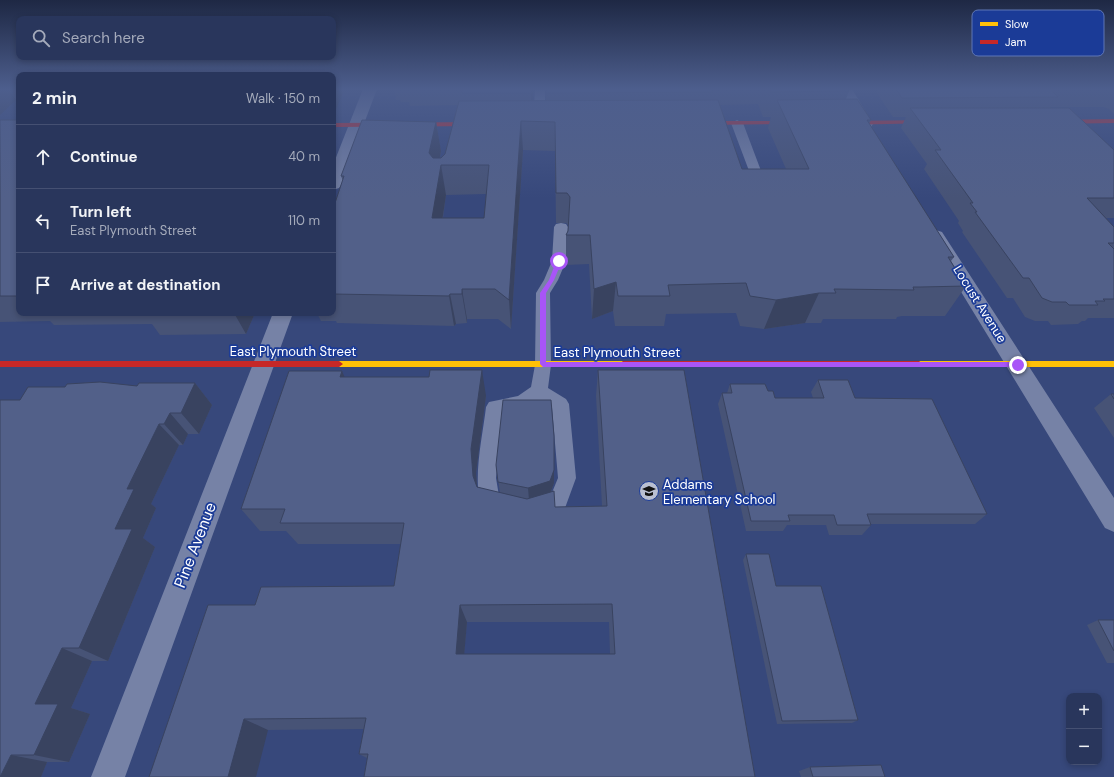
<!DOCTYPE html>
<meta charset="utf-8">
<style>
body{margin:0;font-family:"DM Sans",sans-serif;background:#354165;color:#f1f3f6}
.controls{position:absolute;right:12px;bottom:12px;display:grid;overflow:hidden;border-radius:8px;box-shadow:0 2px 6px #0003}
.controls button{width:36px;height:36px;display:grid;place-items:center;padding:0;border:0;border-bottom:1px solid #455072;background:#29365c;color:#f1f3f6;font:20px sans-serif}
.stop{position:absolute;width:12px;height:12px;margin:-9px;border:3px solid #a855f7;border-radius:50%;background:#fff}
.stop.end{background:#a855f7;border-color:#fff;box-shadow:0 1px 4px #0008}
.list{margin:0;padding:0;list-style:none}
h2{display:flex;justify-content:space-between;align-items:center;height:52px;margin:0;padding:0 16px;font-size:17px}
h2 small{font-size:13px;font-weight:400;color:#a5abbb}
.list li{display:grid;grid-template-columns:26px 1fr auto;gap:12px;align-items:center;box-sizing:border-box;height:64px;padding:0 16px;border-top:1px solid #455072}
.list b{display:block;font-size:15px;white-space:nowrap}
.list p{margin:0;font-size:13px;white-space:nowrap;color:#a5abbb}
.list em{font-size:13px;font-style:normal;color:#a5abbb}
.icon{flex:none;width:22px;height:22px;fill:none;stroke:currentColor;stroke-width:2;stroke-linecap:round;stroke-linejoin:round}
.map{position:relative;flex:none;width:1114px;height:777px;overflow:hidden}
.search{position:absolute;background:#29365c;box-shadow:0 2px 6px #0003;left:16px;top:16px;width:320px;height:44px;display:flex;align-items:center;gap:10px;box-sizing:border-box;padding:0 14px;border-radius:8px;color:#a5abbb;font-size:15px}
.panel{position:absolute;background:#29365c;box-shadow:0 2px 6px #0003;left:16px;top:72px;width:320px;height:244px;border-radius:8px}
.map>svg:first-child{display:block}
</style>
<div class="map">
<svg width="1114" height="777" viewBox="0 0 1114 777">
<rect width="100%" height="100%" fill="#37487b"/>
<g fill="none" stroke-linecap="round" stroke-linejoin="round">
<path fill="#7682a6" fill-rule="evenodd" d="M535,89h10v34l-6,3 -6,-3z
M737,120l6,3 23,61 -2,3h-8l-2,-3 -23,-61z
M561,223l5,1 2,3 -2,34 -8,19 -8,13 1,72 -3,23 18,11 3,5 7,74 -11,30 -33,11 -7,-3 -3,-6 3,-6 26,-9 7,-17 -6,-70 -13,-8 -11,7 -25,5 -7,66 3,18 6,3 3,6 -3,6 -7,3 -15,-5c-12,-25 0,-74 3,-102l3,-5 29,-6 13,-9 4,-22 1,-72 8,-13 8,-19 2,-34 2,-3z"/>
<path fill="#7682a6" fill-rule="evenodd" d="M363,89h14l-36,96 -2,3 -6,2v-25z
M838,89h14l21,35 -2,3 -5,1 -5,-1z
M936,230l6,2 172,266v34l-9,-4 -178,-292 3,-4z
M273,313h20l-168,464h-34z"/>
<path fill="#ffc107" fill-rule="evenodd" d="M339,361h284l4,3 -4,3h-284l-4,-3z
M919,361h195v6h-195l-4,-3z"/>
<path fill="#c62828" fill-rule="evenodd" d="M1114,119v4l-61,1 -3,-2 3,-2z
M933,120l3,2 -1,1 -96,2 -3,-2 3,-2z
M799,121l2,1v2l-106,1 -3,-2 3,-2z
M333,123l150,-1 3,2 -3,2 -150,1z
M0,361h339l4,3 -4,3h-339z
M623,361h296l4,3 -4,3h-296l-4,-3z"/>
</g>
<path fill="#475376" fill-rule="evenodd" d="M0,89h19v11h-3z
M394,89h139v12h13v-12h302l1,2 -3,8 25,21 -2,4 85,133 -3,4 15,25 -21,30h-43l-5,1 -1,2h-73l-2,4h-16l-41,6 -24,-3 -4,-13 -70,1 -2,12h-49l-2,-15 -21,8 -3,-55 -23,1v-30l2,-4v-6l-2,-2h-10l-1,-72 -32,-1 -12,179 -13,-10h-31v4l-11,1 -2,2 -117,-3 -1,-2h-15l-4,-8h16v-104l10,-28 -2,-5 95,-54 5,29 -1,7h1l4,-4 13,-49 -48,1 -1,-4h-8l-1,-2h-4zM758,104l5,13h8l-3,11 18,41h-44l-23,-64zM486,194l-2,24h-41l3,-23z
M874,89h240v25l-5,-5 -5,-2h-53l-1,1 64,42v68h-8l8,9v91h-26l-3,3h-3l-4,3 -27,1 -3,-4h-13l-10,-4 -12,-19h-6l-45,-66 1,-1 -5,-8 1,-2 -35,-52 3,-5 -26,-36 5,-11h-13z
M0,120h19v193h236l-9,21 -86,1 -8,-11 -98,1 -4,-4 -50,1z
M598,370l157,407 -388,-19 -8,-4 5,-25 -96,1 -119,47 106,-172 139,-19 7,-42h-103l-12,-13h-26l-19,-22 104,-132 141,19 -10,77 1,14 23,6 -4,-28 58,18 -3,9 4,15 47,-1 -6,-110zM467,622h142l1,32h-146z
M818,380l37,18 132,116 -12,10h-104v1l-9,10h-33l-3,-10h-39l-4,6h-37l-28,-127 4,-11h5l3,-9 38,7 7,7h38l-2,-6z
M195,383l17,22 -13,29h-11l-5,11h-4l-28,59 5,4 -13,30 12,9 -47,114h-16l-21,47 19,6 -21,48h-22l-6,15h-41l20,-377 45,-13 72,-1z
M1111,394h3v44l-20,-30z
M746,554l30,32 82,134 -6,3 -75,1 -34,-164z
M1098,620h16v43h-7l-20,-38z
M810,767l75,10h-84l-2,-6z"/>
<path fill="#394360" d="M0,89h8l8,11 -16,15z
M333,89h12l-12,27z
M531,89h2l-1,29 -1,-25z
M521,121l2,29 -12,179 -2,-29z
M436,122l5,29 -6,32 -6,-30z
M441,165l5,30 -8,53 -6,-30z
M616,282l-3,29 -21,8 2,-30z
M462,289l5,30v4l-5,-29z
M819,293l-14,30 -41,6 12,-29z
M450,294l6,30 -2,2 -5,-30z
M234,313h21l-9,21z
M482,370l4,26 -10,77 2,26 -5,-23 -2,-27z
M342,371l11,26 -13,-20z
M195,383l17,22 -13,29 -18,-21z
M170,413l18,21 -5,11 -19,-21z
M159,424l20,21 -28,59 5,4 -13,30 12,9 -47,114 -29,-13 48,-159z
M554,470v13l-4,11 -21,6 -1,-12z
M460,605l7,17 -4,46 -7,-14z
M62,648l30,13 -21,47 19,6 -21,48 -35,-7 1,-51z
M244,719l24,11 -12,47h-28z
M11,755l36,7 -6,15h-41z"/>
<path fill="#526089" stroke="#394360" fill-rule="evenodd" d="M462,89h69v4h-69z
M546,89h166l1,3 -167,1z
M769,89h79l1,2 -78,1z
M896,89h154l8,8 -156,1z
M857,99l14,21h-4l87,137h-6l18,29 -45,1h-8l1,3 -80,-1 2,4h-17l-43,7 -26,-4 -4,-13 -78,2 2,11h-52l-2,-14 -22,7 -4,-54h-24l2,-4 2,-34 -3,-4h-11l-1,-71 -34,-1 -12,179 -14,-11h-33v5h-12l-1,2 -116,-2v-85l11,-33h-3l21,-56 74,2 -7,31 4,5h8l4,-4 14,-53 259,-1 24,69h67l-32,-69zM441,165h48l-5,53h-52z
M910,108h159l45,42v48h-27l27,29v16h-6l6,6v50h-11l2,2h-10l3,4h-29l-3,-3h-14l-10,-4 -13,-20h-6l-48,-66h2l-7,-9h3l-38,-53h6z
M0,120h19v176h-19z
M430,370h52l-11,79 2,27 4,11 50,12 27,-8 1,16 52,-1 -9,-136h86l71,407h-391l4,-23h-9l7,-36 -122,1 -16,58h-79l59,-172h47l6,-18 133,-1 10,-63h-124l5,-14h-44l48,-138h53l-2,6h89zM612,604l3,50h-159l4,-49z
M818,380h30l7,18 77,1 55,115h-120l4,11h-34l-3,-10h-46l2,6h-39l-29,-128h10l-2,-9h35l3,7h5l2,7h49z
M100,382l37,4 2,-3h56l-14,30h-11l-6,11h-5l-32,65h7l-19,40h17l-53,119h-17l-27,56h23l-24,51h-23l-11,22v-377h20l8,-13h37l2,-3z
M1111,394h3v5z
M503,400h48l3,36v34l-4,11 -22,7 -30,-6 -2,-17z
M746,554h23l7,32h45l37,134 -76,1z
M1098,620h16v31z
M881,765l4,12h-72l-3,-10z"/>
<linearGradient id="sky" x2="0" y2="1"><stop stop-color="#1e2844"/><stop offset="0.45" stop-color="#4d5e8d"/><stop offset="1" stop-color="#4d5e8d" stop-opacity="0"/></linearGradient>
<rect width="1114" height="198" fill="url(#sky)"/>
<path fill="#a855f7" d="M557,259l5,2 -8,19 -8,13v69h472l3,3 -3,2h-475l-3,-3v-71l9,-13z"/>
<defs>
<g id="school-disc" transform="scale(1)"><circle r="9.5" fill="#b9bfd1" stroke="#1b3b97"/><path d="M0-5L7-2L0 1L-7-2ZM-4 1L0 2.5L4 1V4Q0 6-4 4Z" fill="#111"/></g>
</defs>
<g fill-rule="evenodd">
<use href="#school-disc" x="649" y="491"/>
</g>
<g text-anchor="middle" dominant-baseline="central" stroke-width="3.5" stroke-linejoin="round" paint-order="stroke">
<g font-size="13" fill="#fff" stroke="#1b3b97">
<text transform="translate(980 304) rotate(58)">Locust Avenue</text>
<text x="293" y="351">East Plymouth Street</text>
<text x="617" y="352">East Plymouth Street</text>
</g>
<g font-size="13" fill="#fff" stroke="#1b3b97" text-anchor="start">
<text x="663" y="484">Addams<tspan x="663" dy="15">Elementary School</tspan></text>
</g>
<g font-size="16" fill="#fff" stroke="#1b3b97">
<text transform="translate(195 545) rotate(-69)">Pine Avenue</text>
</g>
</g>
<rect x="972" y="10" width="132" height="46" rx="6" fill="#1b3b97" stroke="#5f76b6" stroke-width="1"/>
<rect x="980" y="22" width="18" height="4" fill="#ffc107"/>
<rect x="980" y="40" width="18" height="4" fill="#c62828"/>
<g font-size="11" fill="#fff">
<text x="1005" y="28">Slow</text>
<text x="1005" y="46">Jam</text>
</g>
</svg>
<div class="controls">
<button>+</button>
<button>−</button>
</div>
<div class="stop" style="left:559px;top:261px"></div>
<div class="stop end" style="left:1018px;top:365px"></div>
<div class="search"><svg class="icon" aria-label="search" viewBox="0 0 24 24"><circle cx="10" cy="10" r="6"/><path d="M15 15l6 6"/></svg>Search here</div>
<section class="panel">
<h2>2 min<small>Walk · 150 m</small></h2>
<ul class="list">
<li><svg class="icon" aria-label="ahead" viewBox="0 0 24 24"><path d="M12 20V5M6 11l6-6 6 6"/></svg><div><b>Continue</b></div><em>40 m</em></li>
<li><svg class="icon" aria-label="left" viewBox="0 0 24 24"><path d="M17 20v-9H6M10 6l-5 5 5 5"/></svg><div><b>Turn left</b><p>East Plymouth Street</p></div><em>110 m</em></li>
<li><svg class="icon" aria-label="arrive" viewBox="0 0 24 24"><path d="M6 21V4h12l-3 4 3 4H6"/></svg><div><b>Arrive at destination</b></div></li>
</ul>
</section>
</div>
